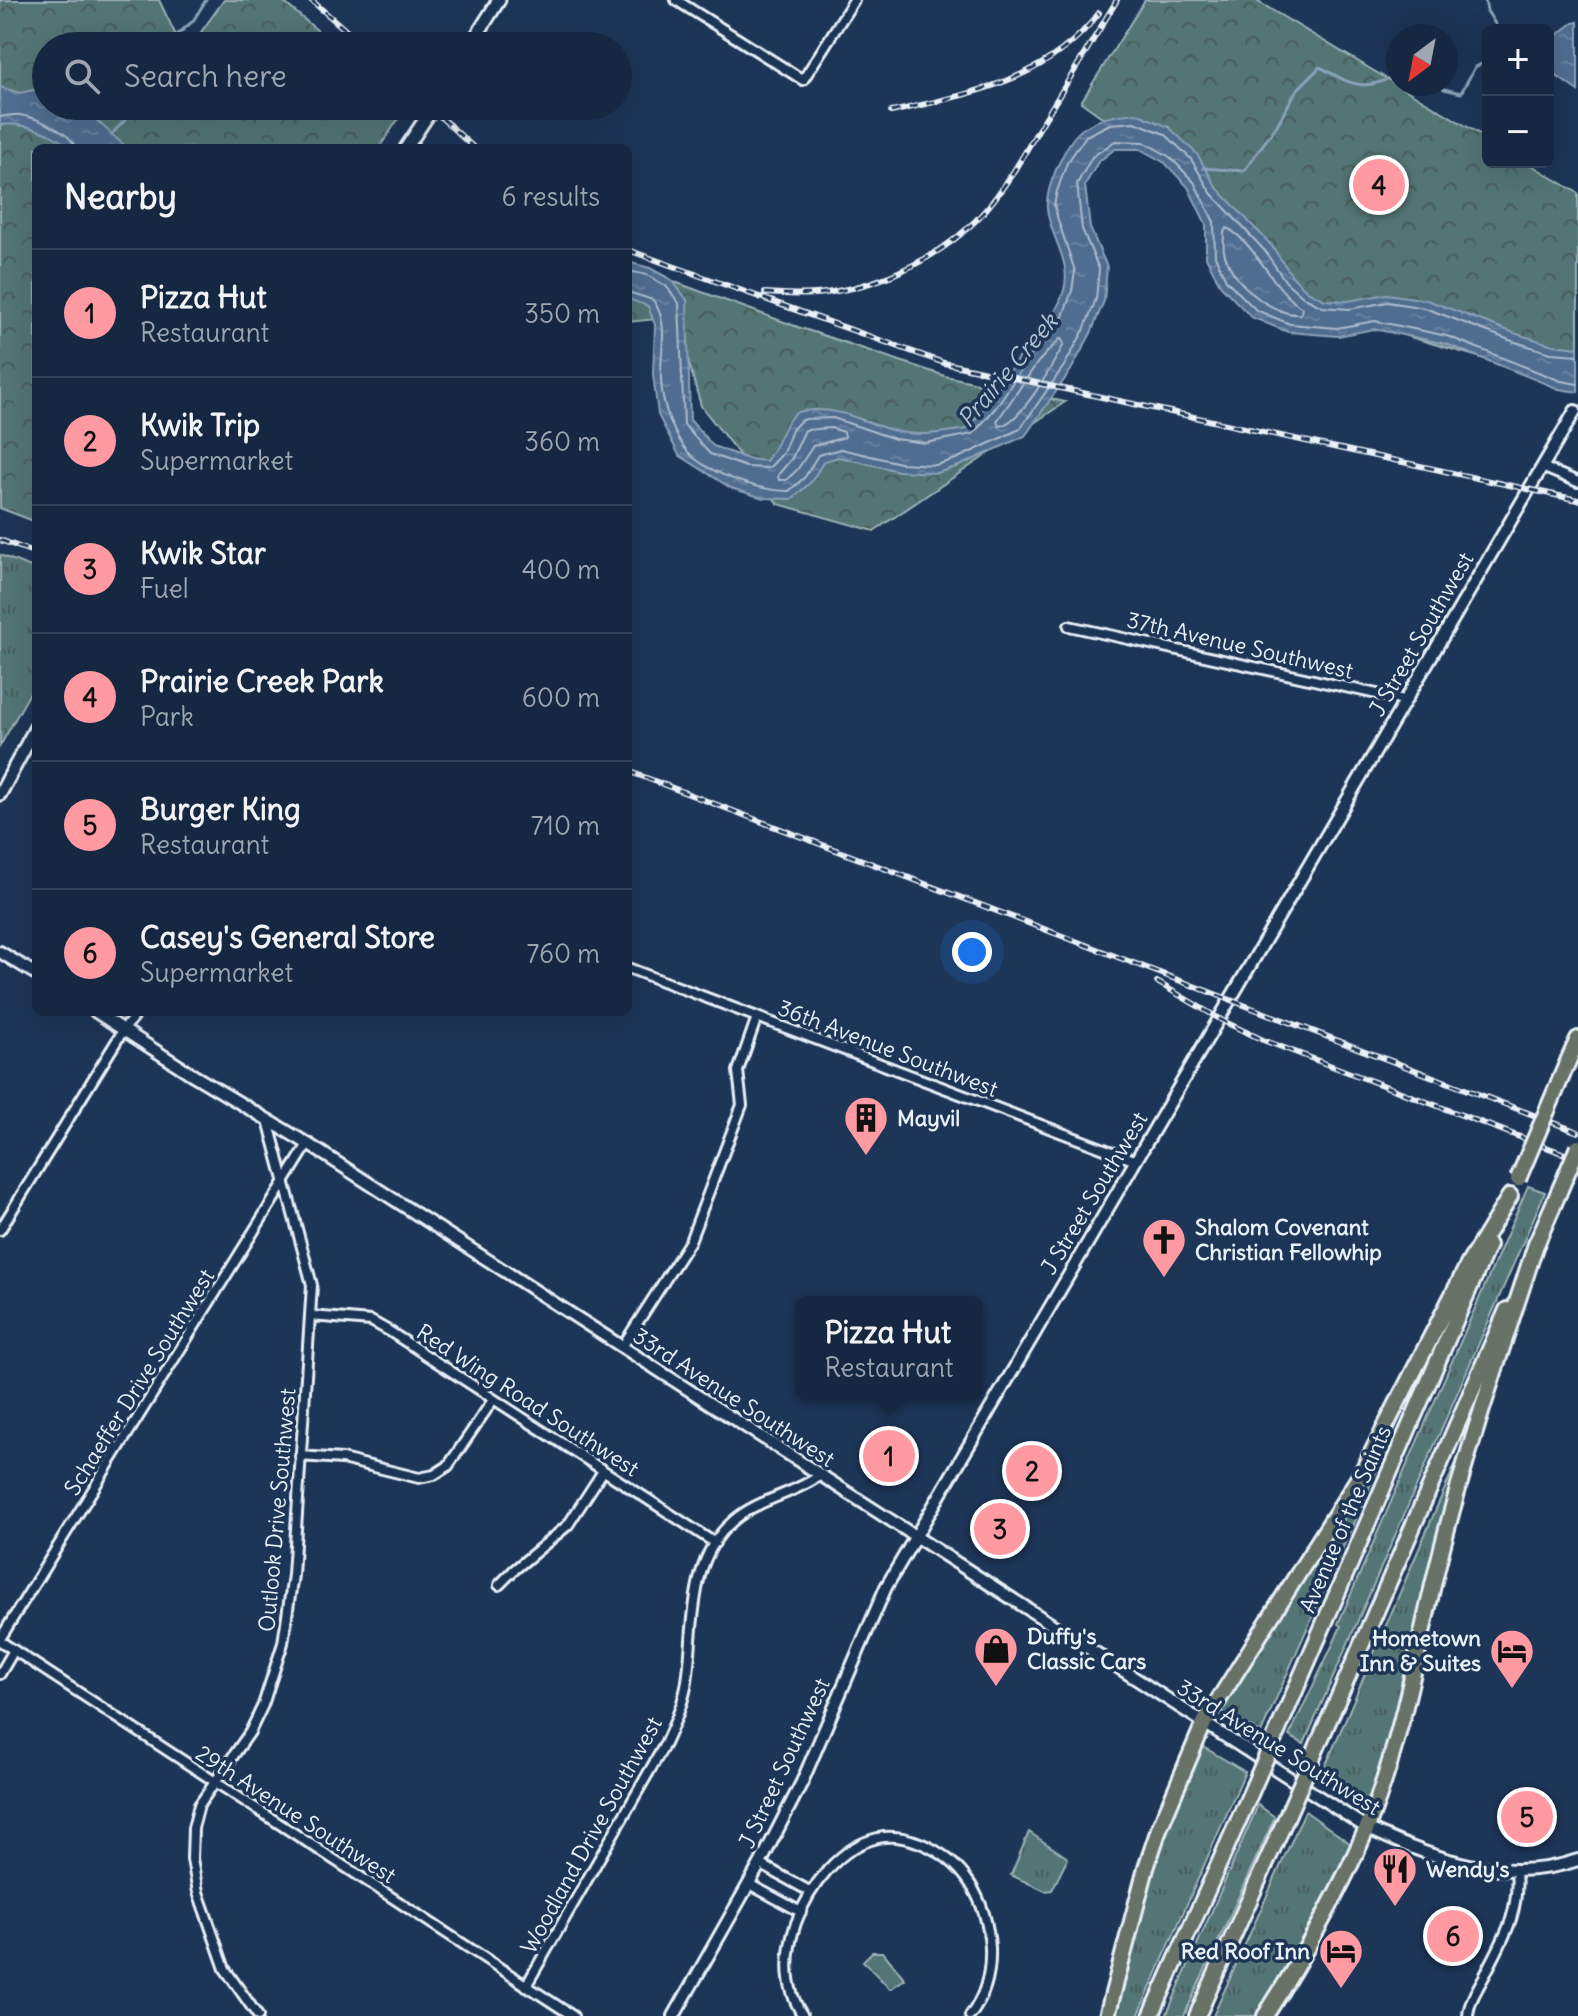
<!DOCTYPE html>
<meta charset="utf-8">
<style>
body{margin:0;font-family:Delius,sans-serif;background:#1f3048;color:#f1f3f6}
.controls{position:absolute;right:24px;top:24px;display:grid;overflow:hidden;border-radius:12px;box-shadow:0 8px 32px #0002}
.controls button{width:72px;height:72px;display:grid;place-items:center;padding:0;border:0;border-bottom:2px solid #35445a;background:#162841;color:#f1f3f6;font:40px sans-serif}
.compass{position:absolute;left:1386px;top:24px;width:72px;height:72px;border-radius:50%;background:#162841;box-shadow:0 8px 32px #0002;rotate:212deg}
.you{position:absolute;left:972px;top:952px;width:28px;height:28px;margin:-20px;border:6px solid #fff;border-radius:50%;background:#1a73e8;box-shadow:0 0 0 12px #1a73e833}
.badge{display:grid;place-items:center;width:52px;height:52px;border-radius:50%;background:#ff9aa2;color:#111;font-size:26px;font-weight:700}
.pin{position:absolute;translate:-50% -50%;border:4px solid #fff;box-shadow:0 2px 8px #0006}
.popup{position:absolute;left:795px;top:1296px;width:188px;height:104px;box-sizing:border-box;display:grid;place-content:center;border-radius:12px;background:#162841;filter:drop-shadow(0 2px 6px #0005);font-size:26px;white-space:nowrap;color:#9ea6b1}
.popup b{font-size:30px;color:#f1f3f6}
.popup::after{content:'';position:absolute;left:50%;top:100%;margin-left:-16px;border:16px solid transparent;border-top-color:#162841}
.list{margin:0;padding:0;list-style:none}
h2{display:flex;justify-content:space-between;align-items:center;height:104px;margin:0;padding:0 32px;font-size:34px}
h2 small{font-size:26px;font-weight:400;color:#9ea6b1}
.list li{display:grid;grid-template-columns:52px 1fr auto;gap:24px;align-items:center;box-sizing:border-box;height:128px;padding:0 32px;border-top:2px solid #35445a}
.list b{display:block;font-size:30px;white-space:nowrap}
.list p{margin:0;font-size:26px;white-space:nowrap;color:#9ea6b1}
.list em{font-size:26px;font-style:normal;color:#9ea6b1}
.icon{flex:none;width:44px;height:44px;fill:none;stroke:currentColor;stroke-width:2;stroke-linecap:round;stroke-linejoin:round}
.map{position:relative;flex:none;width:1578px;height:2016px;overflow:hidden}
.search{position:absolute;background:#162841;box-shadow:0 8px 32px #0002;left:32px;top:32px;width:600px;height:88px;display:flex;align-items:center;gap:20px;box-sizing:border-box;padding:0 28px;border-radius:44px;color:#9ea6b1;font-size:30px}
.panel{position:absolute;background:#162841;box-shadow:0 8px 32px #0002;left:32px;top:144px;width:600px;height:872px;border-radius:12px}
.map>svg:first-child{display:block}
</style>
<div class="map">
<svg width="1578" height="2016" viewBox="0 0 1578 2016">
<defs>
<pattern id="grass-tufts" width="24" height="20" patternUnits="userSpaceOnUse" patternTransform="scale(2)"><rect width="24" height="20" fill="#527474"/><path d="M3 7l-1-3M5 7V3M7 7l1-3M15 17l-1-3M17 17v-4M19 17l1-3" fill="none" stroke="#4b5c5d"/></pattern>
<pattern id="park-crowns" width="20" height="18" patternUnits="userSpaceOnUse" patternTransform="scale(2)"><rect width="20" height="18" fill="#527474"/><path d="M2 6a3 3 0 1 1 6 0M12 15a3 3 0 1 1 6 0" fill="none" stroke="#4b5c5d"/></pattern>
<pattern id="water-ripples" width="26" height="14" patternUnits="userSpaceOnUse" patternTransform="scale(2)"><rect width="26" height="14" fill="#4f6d8f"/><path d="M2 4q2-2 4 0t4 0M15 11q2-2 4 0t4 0" fill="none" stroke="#6882a0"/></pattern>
</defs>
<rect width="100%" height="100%" fill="#1d3557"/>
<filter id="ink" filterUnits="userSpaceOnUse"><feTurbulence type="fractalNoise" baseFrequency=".0125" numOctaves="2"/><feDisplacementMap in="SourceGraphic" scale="16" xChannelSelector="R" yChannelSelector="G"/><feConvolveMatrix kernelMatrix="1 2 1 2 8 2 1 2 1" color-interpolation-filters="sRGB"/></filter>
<g filter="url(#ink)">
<path fill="url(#grass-tufts)" stroke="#9db2b6" stroke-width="2" d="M0,555l36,14v113l-36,64z
M1528,1186l17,6 -241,552 -15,-8 45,-94 7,-16 -3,-2z
M1402,1401l3,2 -2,8 -142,322 -41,-23z
M1464,1444l-78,309 -18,52 -46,-31z
M1202,1746l43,26 -107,244h-27l56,-189z
M1258,1805l17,12 -91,199h-18z
M1305,1811l46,33 -61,123 -32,49h-45z
M1029,1832l39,26 -16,32 -7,1 -34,-16z"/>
<path fill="url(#park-crowns)" stroke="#9db2b6" stroke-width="2" d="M0,0h159l22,46h-135v60h361l-28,42h-343v374l-36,-14z
M224,0h57l55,46h-145z
M1145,0h110l233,139v23h38l52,31v173l-10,17 -247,-72 -135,-134 -105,-75z
M628,265l170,62 147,49 120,26 -191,129 -96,-27 -77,-98 -25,-89 -48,5z
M872,1952h11l22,27 -15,10 -27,-28z"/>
<path fill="url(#water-ripples)" stroke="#8ca2b9" stroke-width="2" d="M1578,22v69l-26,-18 -4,2v-33l25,-19z
M0,87l20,6 26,-6v19h35l46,42h-57c-18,-16 -47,-26 -70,-23z
M1136,113l33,14 28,27 20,34 54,57 22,32 14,14 18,9 23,1 39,-7 40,6 87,33 39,12 25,3v44l-19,-3 -113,-45 -72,-15 -36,7 -50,-4 -37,-15 -31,-32 -14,-28v-33l-18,-37 -23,-24 -25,-14h-25l-17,13 -13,23 5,43 17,39 -3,34 -13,32 -20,37 -46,66 -66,30 -22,7 -38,-2 -60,-14 -15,4 -13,21 -19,17 -29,-1 -32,-10 -52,-33 -21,-40 -5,-41 2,-49 -7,-19 -20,-7v-37l22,6 22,12 15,20 3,120 23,26 35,13 18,2c11,-13 17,-39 30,-48 4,-3 13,-2 18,-3 33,-1 54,15 85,22 23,5 45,0 68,-3 22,-25 37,-53 57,-79 17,-22 32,-32 40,-60 8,-29 -14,-53 -17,-81 -2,-21 20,-71 37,-81 16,-11 33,-13 52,-15z"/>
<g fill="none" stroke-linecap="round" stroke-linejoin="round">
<path stroke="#abbcce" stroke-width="2" d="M0,117c6,-1 14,-3 20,-2 15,2 53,18 55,33
M1227,228c29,15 44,60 75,80l-1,6c-29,3 -72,-34 -77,-63 -1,-6 0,-13 0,-19z
M628,271l19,4 19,11 13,17 5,122 26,29 36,13 23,1 14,-15 9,-23 8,-9 6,-2 27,-1 62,21 30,4 48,-9 24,-28 33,-50 32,-37 10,-28 3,-20 -17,-51 -4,-15 3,-14 10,-28 19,-27 24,-12 25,-2 30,12 26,25 20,34 53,57 22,32 17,15 19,10 27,2 39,-7 37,6 87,33 39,12 27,2
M628,292l25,8c16,23 8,46 8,72 -1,25 8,54 23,75 17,25 75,44 105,44l16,-14 13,-22 23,-6 59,14 36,2 20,-6 64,-30 44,-63 20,-36 12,-31 3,-30 -17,-40 -5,-45 15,-27 23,-16 29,1 26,15 24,25 20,40 1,34 11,24 30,30 34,14 47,4 38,-7 72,15 114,45 17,3
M1061,338l3,6c-11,20 -43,80 -65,82l-2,-5 41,-59z
M831,428l13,4 1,5 -32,9 -16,24 -11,10h-7l-1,-5 14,-17 13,-28z"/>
<path stroke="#8ca2b9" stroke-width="3" d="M1485,0l2,11 12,19
M105,46l10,-8 55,3 23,-20 13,-21
M1440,84l4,5 17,4 14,-26 13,-6
M111,135l27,-29
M1203,168l41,3 33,-46 19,-34 24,-24c32,18 44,26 78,7"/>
<g stroke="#e8f1f8" stroke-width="14">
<path id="minor" d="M676,0l127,80 51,-80
M1542,467l36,15
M1069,626l335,74
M628,968l508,193
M0,1230l124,-201 14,-17
M311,1316l60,5 18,10 326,212
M622,1347l68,-106 52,-136 -4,-34 19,-54
M300,1456l42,3 77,19 15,-3 14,-9 45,-66
M499,1585l15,-15 54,-45 35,-54
M0,1639l308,-495
M0,1641l573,375
M0,1674l14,-24
M760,1864l51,28
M749,1884l52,28
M526,1986l139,-242c9,-20 19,-41 22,-63 8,-53 0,-121 46,-160 25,-22 59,-26 86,-45
M258,2016l-33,-47 -27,-77 -6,-33 1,-31 6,-23 51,-73 13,-27 20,-62 10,-68 19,-290 -44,-165
M803,2016c-19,-29 -18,-61 -7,-93 13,-36 43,-76 82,-85 14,-3 29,0 42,5 45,18 67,58 70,105 1,25 -4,47 -20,68
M1468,2016c1,-15 10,-28 17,-41 19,-38 35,-61 31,-106"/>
</g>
<g stroke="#e8f1f8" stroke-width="16">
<path id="tertiary" d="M0,952l36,22
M96,1012l97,63 115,69 1059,684c65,31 139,57 211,32
M674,2016l86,-152 42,-82 84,-195 689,-1176"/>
</g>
<g stroke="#e8f1f8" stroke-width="17">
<path id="secondary" d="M470,46l29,-46
M406,148l28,-42
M0,794l36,-67"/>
</g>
<g stroke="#e8f1f8" stroke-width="20">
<path id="motorway" d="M1569,1059l9,-20
M1535,1247l23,-53
M1278,1730l210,-485
M1314,1754l193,-444
M1107,2016l39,-148 13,-39 45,-106 157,-249 108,-211 41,-67
M1151,2016l97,-217
M1197,2016l87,-193
M1265,2016c38,-59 73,-121 101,-186 37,-90 52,-188 76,-282 26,-103 62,-205 95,-307"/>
</g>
<use href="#minor" stroke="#1d3557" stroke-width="8"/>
<use href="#tertiary" stroke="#1d3557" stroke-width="10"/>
<use href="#secondary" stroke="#1d3557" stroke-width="11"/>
<use href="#motorway" stroke="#697266" stroke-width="14"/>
<g stroke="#e8f1f8" stroke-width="6">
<path id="rail" d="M311,0l53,46
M429,106l45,42
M891,112c80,-19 155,-30 208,-99
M628,250l316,113 634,137
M765,293c22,1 45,3 67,-1 53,-8 112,-37 149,-77 24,-26 42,-59 60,-90 26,-42 51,-83 76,-125
M0,540l36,13
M628,771l950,361
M1157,982l68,40 38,18 315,119"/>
</g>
<use href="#rail" stroke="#1d3557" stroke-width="3" stroke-dasharray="9" stroke-linecap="butt"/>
<g stroke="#e8f1f8" stroke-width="20" stroke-linecap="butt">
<path id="motorway-bridge" d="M1518,1179l51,-120
M1558,1194l20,-47
M1248,1799l30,-69
M1284,1823l30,-69"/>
</g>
<use href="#motorway-bridge" stroke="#697266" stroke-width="14"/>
</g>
</g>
<defs>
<g id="building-pin" transform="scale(2.3)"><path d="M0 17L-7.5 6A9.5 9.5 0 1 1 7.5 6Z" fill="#ff9aa2" stroke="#1d3557"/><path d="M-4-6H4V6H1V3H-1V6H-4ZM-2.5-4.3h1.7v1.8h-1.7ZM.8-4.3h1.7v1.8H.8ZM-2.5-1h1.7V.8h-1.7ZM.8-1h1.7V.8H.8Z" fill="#111"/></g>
<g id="church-pin" transform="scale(2.3)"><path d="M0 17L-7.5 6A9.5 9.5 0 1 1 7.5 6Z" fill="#ff9aa2" stroke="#1d3557"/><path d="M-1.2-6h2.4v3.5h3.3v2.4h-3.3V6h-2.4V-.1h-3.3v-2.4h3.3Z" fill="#111"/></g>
<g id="shop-pin" transform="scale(2.3)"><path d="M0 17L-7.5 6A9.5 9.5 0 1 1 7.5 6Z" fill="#ff9aa2" stroke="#1d3557"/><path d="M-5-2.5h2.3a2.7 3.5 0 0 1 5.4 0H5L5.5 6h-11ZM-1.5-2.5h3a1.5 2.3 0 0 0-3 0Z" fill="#111"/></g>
<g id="hotel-pin" transform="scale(2.3)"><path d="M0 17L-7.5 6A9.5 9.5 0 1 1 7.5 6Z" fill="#ff9aa2" stroke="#1d3557"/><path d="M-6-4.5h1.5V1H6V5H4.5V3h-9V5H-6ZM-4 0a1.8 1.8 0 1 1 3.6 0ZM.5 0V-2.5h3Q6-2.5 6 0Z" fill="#111"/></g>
<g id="restaurant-pin" transform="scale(2.3)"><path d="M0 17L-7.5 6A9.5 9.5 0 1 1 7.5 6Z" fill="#ff9aa2" stroke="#1d3557"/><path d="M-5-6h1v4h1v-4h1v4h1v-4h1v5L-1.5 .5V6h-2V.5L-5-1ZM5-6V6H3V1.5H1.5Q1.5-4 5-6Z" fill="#111"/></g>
</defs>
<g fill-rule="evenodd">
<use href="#building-pin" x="866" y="1118"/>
<use href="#church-pin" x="1164" y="1240"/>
<use href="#shop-pin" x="996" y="1649"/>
<use href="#hotel-pin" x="1512" y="1651"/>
<use href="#restaurant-pin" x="1395" y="1869"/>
<use href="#hotel-pin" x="1341" y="1951"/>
</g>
<g text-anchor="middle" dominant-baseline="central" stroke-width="7" stroke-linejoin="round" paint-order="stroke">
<g font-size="22" fill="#e8f1f8" stroke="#1d3557">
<text transform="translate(1421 634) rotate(-60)">J Street Southwest</text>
<text transform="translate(1240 645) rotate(13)">37th Avenue Southwest</text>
<text transform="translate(888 1048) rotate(21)">36th Avenue Southwest</text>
<text transform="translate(1094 1193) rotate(-59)">J Street Southwest</text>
<text transform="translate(139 1382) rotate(-58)">Schaeffer Drive Southwest</text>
<text transform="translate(734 1397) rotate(33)">33rd Avenue Southwest</text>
<text transform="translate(528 1400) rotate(33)">Red Wing Road Southwest</text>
<text transform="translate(277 1510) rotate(-85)">Outlook Drive Southwest</text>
<text transform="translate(1345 1519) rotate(-67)">Avenue of the Saints</text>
<text transform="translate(1279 1747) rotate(32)">33rd Avenue Southwest</text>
<text transform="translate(784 1763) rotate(-65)">J Street Southwest</text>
<text transform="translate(296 1814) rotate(33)">29th Avenue Southwest</text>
<text transform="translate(591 1835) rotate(-61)">Woodland Drive Southwest</text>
</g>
<g font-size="22" font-weight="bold" fill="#e8f1f8" stroke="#1d3557" text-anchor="start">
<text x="897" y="1118">Mayvil</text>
<text x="1195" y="1227">Shalom Covenant<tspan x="1195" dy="25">Christian Fellowhip</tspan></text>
<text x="1027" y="1636">Duffy's<tspan x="1027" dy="25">Classic Cars</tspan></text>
<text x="1481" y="1638" text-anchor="end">Hometown<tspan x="1481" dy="25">Inn &amp; Suites</tspan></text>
<text x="1426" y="1869">Wendy's</text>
<text x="1310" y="1951" text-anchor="end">Red Roof Inn</text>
</g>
<g font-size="24" font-style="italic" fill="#b2c3d3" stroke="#1d3557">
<text transform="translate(1007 370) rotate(-50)">Prairie Creek</text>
</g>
</g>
</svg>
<div class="controls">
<button>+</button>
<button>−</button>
</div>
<svg class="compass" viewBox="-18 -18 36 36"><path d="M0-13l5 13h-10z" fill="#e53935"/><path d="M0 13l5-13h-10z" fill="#9ea6b1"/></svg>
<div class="you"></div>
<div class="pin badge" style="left:889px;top:1456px">1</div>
<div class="popup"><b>Pizza Hut</b>Restaurant</div>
<div class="pin badge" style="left:1032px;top:1471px">2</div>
<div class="pin badge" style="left:1000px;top:1529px">3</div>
<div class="pin badge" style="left:1379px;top:185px">4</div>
<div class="pin badge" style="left:1527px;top:1817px">5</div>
<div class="pin badge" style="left:1453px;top:1936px">6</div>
<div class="search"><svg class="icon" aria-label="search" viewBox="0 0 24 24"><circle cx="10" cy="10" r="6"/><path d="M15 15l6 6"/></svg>Search here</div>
<section class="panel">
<h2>Nearby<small>6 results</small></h2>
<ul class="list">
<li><span class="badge">1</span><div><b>Pizza Hut</b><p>Restaurant</p></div><em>350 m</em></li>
<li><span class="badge">2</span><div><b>Kwik Trip</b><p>Supermarket</p></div><em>360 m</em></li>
<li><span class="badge">3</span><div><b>Kwik Star</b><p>Fuel</p></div><em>400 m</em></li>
<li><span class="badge">4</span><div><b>Prairie Creek Park</b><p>Park</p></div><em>600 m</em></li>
<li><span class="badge">5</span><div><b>Burger King</b><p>Restaurant</p></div><em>710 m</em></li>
<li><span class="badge">6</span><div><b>Casey's General Store</b><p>Supermarket</p></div><em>760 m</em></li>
</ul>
</section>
</div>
